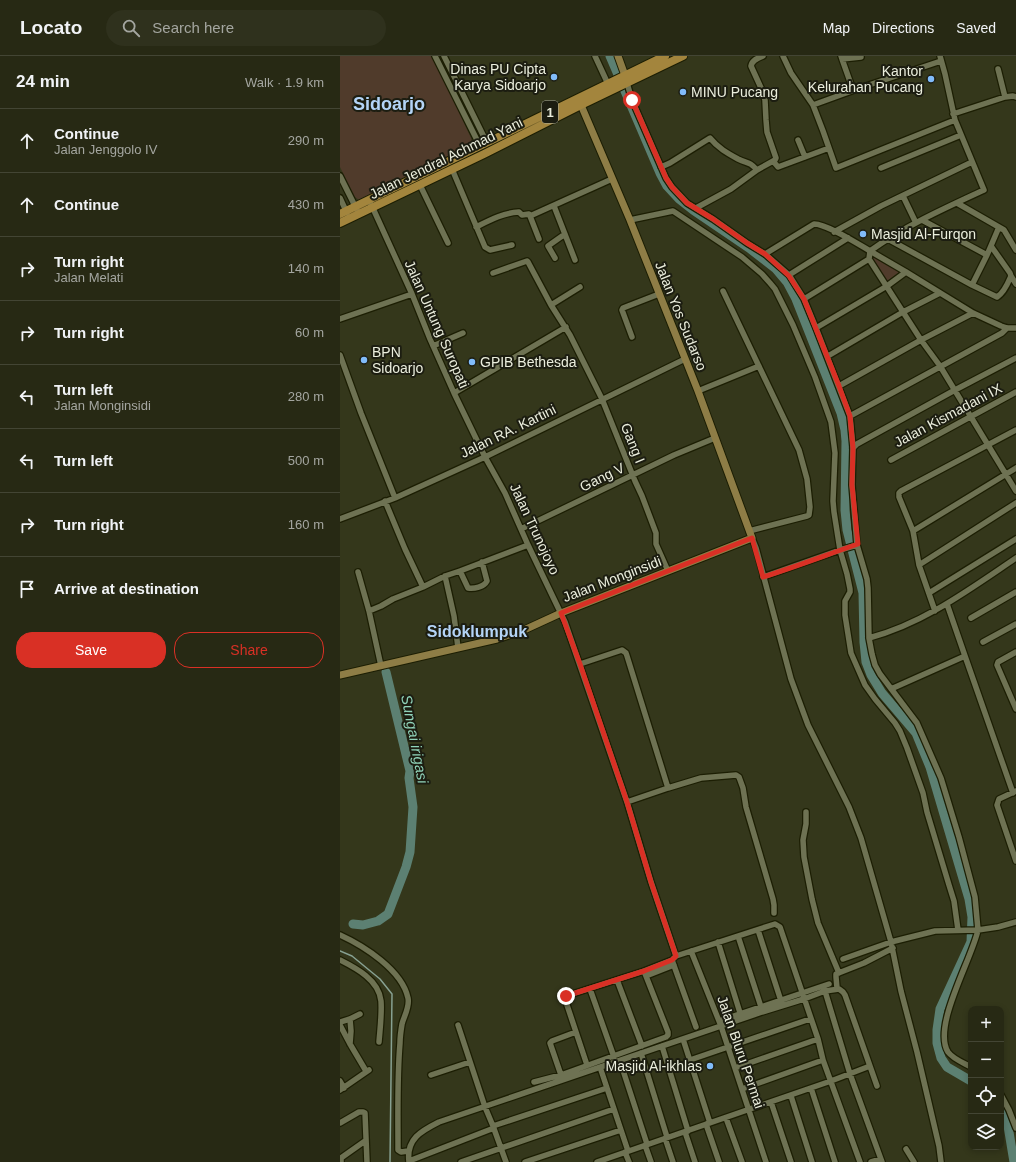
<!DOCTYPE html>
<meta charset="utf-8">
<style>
body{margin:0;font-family:Arial,sans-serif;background:#2f311d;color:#f1f3f6}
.controls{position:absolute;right:12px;bottom:12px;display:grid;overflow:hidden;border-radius:8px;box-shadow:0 2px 6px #0003}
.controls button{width:36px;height:36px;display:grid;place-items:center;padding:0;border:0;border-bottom:1px solid #434534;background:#272914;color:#f1f3f6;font:20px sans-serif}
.stop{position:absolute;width:12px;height:12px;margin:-9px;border:3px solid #d93025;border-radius:50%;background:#fff}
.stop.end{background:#d93025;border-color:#fff;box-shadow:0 1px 4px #0008}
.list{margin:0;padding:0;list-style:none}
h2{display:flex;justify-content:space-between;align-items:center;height:52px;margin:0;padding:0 16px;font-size:17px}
h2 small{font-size:13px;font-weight:400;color:#a4a6a0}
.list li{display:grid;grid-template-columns:26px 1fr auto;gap:12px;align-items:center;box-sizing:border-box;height:64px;padding:0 16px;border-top:1px solid #434534}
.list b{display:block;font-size:15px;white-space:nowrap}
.list p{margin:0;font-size:13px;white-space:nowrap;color:#a4a6a0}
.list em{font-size:13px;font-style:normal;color:#a4a6a0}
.actions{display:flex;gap:8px;padding:12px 16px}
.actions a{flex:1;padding:9px 0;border:1px solid #d93025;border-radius:16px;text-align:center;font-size:14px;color:#d93025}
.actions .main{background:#d93025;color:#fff}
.icon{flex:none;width:22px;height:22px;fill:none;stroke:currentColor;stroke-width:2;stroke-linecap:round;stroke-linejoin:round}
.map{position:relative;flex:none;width:676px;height:1106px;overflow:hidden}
header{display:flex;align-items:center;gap:24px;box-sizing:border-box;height:56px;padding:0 20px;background:#272914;border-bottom:1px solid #434534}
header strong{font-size:19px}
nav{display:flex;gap:22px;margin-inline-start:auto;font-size:14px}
.search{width:280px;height:36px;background:#2f311d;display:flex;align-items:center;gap:10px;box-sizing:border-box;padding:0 14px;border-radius:22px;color:#a4a6a0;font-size:15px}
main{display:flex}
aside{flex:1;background:#272914}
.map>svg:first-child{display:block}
</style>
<header>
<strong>Locato</strong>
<div class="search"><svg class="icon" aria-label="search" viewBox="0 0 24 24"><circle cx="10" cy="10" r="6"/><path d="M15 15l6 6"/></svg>Search here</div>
<nav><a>Map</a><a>Directions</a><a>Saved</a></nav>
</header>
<main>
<aside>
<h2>24 min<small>Walk · 1.9 km</small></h2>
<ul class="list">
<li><svg class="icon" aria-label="ahead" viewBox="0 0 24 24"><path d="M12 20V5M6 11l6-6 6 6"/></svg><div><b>Continue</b><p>Jalan Jenggolo IV</p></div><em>290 m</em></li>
<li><svg class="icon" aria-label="ahead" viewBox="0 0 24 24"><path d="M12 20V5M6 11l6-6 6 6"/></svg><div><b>Continue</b></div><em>430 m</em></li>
<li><svg class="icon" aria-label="right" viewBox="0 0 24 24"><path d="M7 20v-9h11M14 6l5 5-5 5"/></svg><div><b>Turn right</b><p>Jalan Melati</p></div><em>140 m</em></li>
<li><svg class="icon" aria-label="right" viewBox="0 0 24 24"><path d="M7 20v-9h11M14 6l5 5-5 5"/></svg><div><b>Turn right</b></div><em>60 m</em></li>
<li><svg class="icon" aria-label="left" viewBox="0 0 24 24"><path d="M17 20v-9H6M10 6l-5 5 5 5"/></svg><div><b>Turn left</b><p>Jalan Monginsidi</p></div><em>280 m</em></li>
<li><svg class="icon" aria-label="left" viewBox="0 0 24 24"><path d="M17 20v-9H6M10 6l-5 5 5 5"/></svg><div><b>Turn left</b></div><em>500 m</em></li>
<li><svg class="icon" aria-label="right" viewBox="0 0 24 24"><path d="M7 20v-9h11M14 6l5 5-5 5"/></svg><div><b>Turn right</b></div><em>160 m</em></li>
<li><svg class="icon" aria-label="arrive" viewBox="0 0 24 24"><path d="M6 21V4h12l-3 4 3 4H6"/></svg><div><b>Arrive at destination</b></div></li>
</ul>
<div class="actions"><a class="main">Save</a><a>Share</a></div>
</aside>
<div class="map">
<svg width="676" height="1106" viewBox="0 0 676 1106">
<rect width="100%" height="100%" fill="#34371b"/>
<path fill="#503b2b" d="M0,0h93l38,82c1,4 0,6 -3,9l-59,28 -44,24 -6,1 -4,-3 -15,-30z
M535,200l27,14 -15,11 -15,-23z"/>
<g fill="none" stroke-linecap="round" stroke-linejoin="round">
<path stroke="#87a192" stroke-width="1.5" d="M0,895l12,5 28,23 12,15 -2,168"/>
<path stroke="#5c8072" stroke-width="9" d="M270,0l50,117 7,13 12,13 14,11 56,38 27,21 11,13 9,17 45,114 4,17 1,11 -1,69 2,20 16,63 1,49 2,20 5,13 11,18 34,40 14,34 39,132 3,18 -1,25 -31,67 -3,21v13l4,15 6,9 24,14
M13,868l10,1 15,-4 10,-7 18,-47 4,-15 3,-45 -4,-29 1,-7 -24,-99
M661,1051l6,13 7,42"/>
<g stroke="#1c1e03" stroke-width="8">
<path id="minor" d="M95,0l45,90
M104,0l43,87
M255,0l13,28
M443,0l8,17 22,32 44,-16 84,-28
M501,0l1,3 19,-2
M502,3l11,31
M658,13l7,28
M287,27l5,17 34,78 6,9 15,16 26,16 34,24 18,11 24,21 15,24 12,29 34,88 3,32 -1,37 5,60 10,34 1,9 1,50 3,16 3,11 5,9 37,49 24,55 18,59 16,60 3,33c-6,29 -46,96 -30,122 5,7 16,11 23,15
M473,49l10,26 13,37 119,-48
M613,58l52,-17 8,-1 3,1
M458,84l7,17
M433,105l5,6 51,-19
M321,111l9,-4 40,-25c8,10 17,15 28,21 10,5 11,2 19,11
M541,112l80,-33
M112,113l33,78 5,3 22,-5
M0,120l19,38
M80,129l28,58
M563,140l13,27
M0,142l7,15
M617,147l47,27 12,20
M31,148l41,90 18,45 24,54 31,64 20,36 23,52 37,77 62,180 24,80 25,74
M214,150l21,54
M356,152l35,-19 26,-19 18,-10 1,-2 -9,-26 -1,-12 -1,-20 -3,-10 -11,-24c1,-6 7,-8 12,-10
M190,160l9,23
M290,164l43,-9 69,46 20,17 8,9 5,6 18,36 22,52 16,45 4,31 -2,48 1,11 6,38 7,24 3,15v3l-5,9v14l6,38 14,32 10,14 20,24 5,8 7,17 16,45 4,19 22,73 5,16 4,29
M582,164l65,35 12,-28
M136,171c14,-7 27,-14 43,-15l3,3 7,-1 1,2 82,-37
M494,176l47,-26 91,-44
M548,183l84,46 15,-30
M530,195l-1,8 52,81 19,26 76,125
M530,195l36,21 67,41 28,13 6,2h9
M425,198l49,-30c13,0 44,20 56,27 35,-25 75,-43 114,-61l-29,-70 -10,-46 -5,-18
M215,202l-7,-12 17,-12
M153,217l34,-12 1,1 23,43 19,30 32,64 33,82 7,15 14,37v11l12,27
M449,219l59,-37
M671,220l5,8
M632,229l25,12c7,-4 11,-14 14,-21l-1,-3 -19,-27
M383,235l76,159 8,29 3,28 -1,8 -2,1 -58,15
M464,243l65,-40
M211,249l29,-18
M0,263l72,-25
M476,272l71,-42 19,-14
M292,281l-10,-27 1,-2 36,-14
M93,290l30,-13
M0,299l21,58 34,85
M488,300l75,-44 37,-19
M499,330l82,-46 52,-27
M358,335l61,-25
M114,337l112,-66
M510,360l152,-83 5,-5
M513,392l4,-4 98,-54 61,-32
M551,404l125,-68
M45,445l20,48 18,38
M0,463l55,-21 90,-41 200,-98
M181,473l153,-74 41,-17
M573,475l103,-63
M412,482l4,10 35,131 17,46 41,82 12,31 30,104 10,49 16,61 22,94 2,16
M579,509l97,-62
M120,515l8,17c6,1 16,-1 19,-7l-5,-19
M18,516l11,39 12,55
M105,520l9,40 4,32
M423,521l77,-27 17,-5
M589,537l87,-54
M607,548l18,52 48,137
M29,555l12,-5 12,-7 30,-12 22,-11 15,-5 68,-26
M595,555l-16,-46 -6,-34 -14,-34v-4l2,-2 115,-61
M631,562l45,-26
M529,582c54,-14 101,-49 147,-80
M643,586l33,-18
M676,596l-18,10 -1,3 19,44
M240,608l42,-14 4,3 1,3 41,132 -41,14
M551,633l74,-33
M328,732l33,-10 35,-3 3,2 4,11 3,19 27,92 1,6v8
M676,735l-17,8 -2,6 19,56
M466,756v12l-3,16 1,17 8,42 6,24 21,50
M418,874l24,74
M0,879c24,11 62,35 68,63 2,9 -4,18 -6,26 -1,6 -2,13 -2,19 -3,35 -2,71 -2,107l3,2 7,-1
M398,880l24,74
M378,886l23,74
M351,895l30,75 45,136
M503,903l48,-17 44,-11 43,-1 20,-3 18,-5
M0,904c16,8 39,20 41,41 1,13 -1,28 -2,41
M332,904l24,67
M306,920l28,-11
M277,924l25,66
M483,930l2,5 25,83 32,88
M497,932l-1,-11v-3l28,-11 29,-15
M250,933l24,68
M379,965l110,-37
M0,966l10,-3 10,-5
M0,969l10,19 16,27
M118,969l27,82 8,19 13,36
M343,983l27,84
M10,988l1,-13 -1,-12
M322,990l26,85
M301,997l26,84
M350,1004l120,-41
M280,1005l27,83
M247,1009l-22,-66 1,-3 78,-25 28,-11 4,-4 99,-32 5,3 1,3 37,109 5,21 37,102
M260,1011l28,84
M395,1012l83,-29
M91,1019l39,-13
M221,1019l-11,-32 2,-2 24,-9
M0,1025l4,7
M194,1026l27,-7 105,-38 2,-2v-3l-24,-61
M471,1032l24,74
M402,1033l81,-29
M0,1034l29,-20
M661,1039l8,15 7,18
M451,1040l21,66
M431,1046l20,60
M386,1062l16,44
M0,1067l19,-11h4l2,1 2,49
M366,1068l13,38
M153,1070l114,-38
M345,1076l10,30
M325,1082l8,24
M305,1089l6,17
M566,1093l8,13
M285,1096l4,10
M69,1105l85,-33
M1,1106v-4l24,-17
M69,1106c-3,-23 12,-31 30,-40l323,-110 42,-13 21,-8 14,-2 4,3 2,3 32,91
M121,1106l153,-53
M185,1106l96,-32
M257,1106l234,-81 39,-15
M531,1106l10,-3"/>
</g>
<g stroke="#1c1e03" stroke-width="9">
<path id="major" d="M278,0l9,25
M0,619l157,-36 27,-9 37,-17 191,-75 -54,-147 -68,-171 -49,-115"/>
</g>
<g stroke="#1c1e03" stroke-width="10">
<path id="highway" d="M0,158l325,-158
M0,167l144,-69 97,-49 102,-49"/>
</g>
<use href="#minor" stroke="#6e7253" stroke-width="5.5"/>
<use href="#major" stroke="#8e7d46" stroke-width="7"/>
<use href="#highway" stroke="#a3853d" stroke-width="8"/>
</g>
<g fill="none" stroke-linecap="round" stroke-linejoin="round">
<path stroke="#d93025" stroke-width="5" d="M226,940l78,-25 28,-11 4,-4 -25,-74 -24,-80 -47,-138 -19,-51 191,-75 11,39c32,-10 63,-22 95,-33l-6,-59 1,-37 -3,-32 -11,-30 -35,-87 -15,-23 -24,-22 -18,-11 -34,-24 -26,-16 -15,-16 -6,-9 -34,-78"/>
</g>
<g fill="#81bcfa" stroke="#1c1d11" stroke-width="1.5">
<circle cx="214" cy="21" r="4"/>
<circle cx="591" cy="23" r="4"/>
<circle cx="343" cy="36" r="4"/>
<circle cx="523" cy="178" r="4"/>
<circle cx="24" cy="304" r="4"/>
<circle cx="132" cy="306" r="4"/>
<circle cx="370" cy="1010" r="4"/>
</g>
<g text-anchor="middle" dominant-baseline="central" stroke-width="4" stroke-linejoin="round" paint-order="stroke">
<rect fill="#1c1d11" stroke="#adafa0" stroke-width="1" x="202" y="45" width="16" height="22" rx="3"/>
<g font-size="13" font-weight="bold" fill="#ebeedd">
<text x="210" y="56">1</text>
</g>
<g font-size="14" fill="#ebeedd" stroke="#1c1d11" text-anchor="start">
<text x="206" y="13" text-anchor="end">Dinas PU Cipta<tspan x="206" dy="16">Karya Sidoarjo</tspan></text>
<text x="583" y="15" text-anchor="end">Kantor<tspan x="583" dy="16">Kelurahan Pucang</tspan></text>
<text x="351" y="36">MINU Pucang</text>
<text x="531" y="178">Masjid Al-Furqon</text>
<text x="32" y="296">BPN<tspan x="32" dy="16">Sidoarjo</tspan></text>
<text x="140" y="306">GPIB Bethesda</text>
<text x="362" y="1010" text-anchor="end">Masjid Al-ikhlas</text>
</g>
<g font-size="14" fill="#ebeedd" stroke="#1c1d11">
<text transform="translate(106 102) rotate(-26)">Jalan Jendral Achmad Yani</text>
<text transform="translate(341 260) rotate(68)">Jalan Yos Sudarso</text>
<text transform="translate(97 268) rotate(66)">Jalan Untung Suropati</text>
<text transform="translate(608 359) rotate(-28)">Jalan Kismadani IX</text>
<text transform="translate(168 375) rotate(-26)">Jalan RA. Kartini</text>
<text transform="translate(293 387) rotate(68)">Gang I</text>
<text transform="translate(262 421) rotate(-26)">Gang V</text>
<text transform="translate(195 473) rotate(65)">Jalan Trunojoyo</text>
<text transform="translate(272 523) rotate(-21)">Jalan Monginsidi</text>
<text transform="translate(401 996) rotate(71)">Jalan Bluru Permai</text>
</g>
<g font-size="15" font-style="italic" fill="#90d3b9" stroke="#1c1d11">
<text transform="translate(75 683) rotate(79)">Sungai irigasi</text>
</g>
<g font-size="16" font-weight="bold" fill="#b4d4f7" stroke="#1c1d11">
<text x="137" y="575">Sidoklumpuk</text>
</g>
<g font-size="18" font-weight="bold" fill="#b4d4f7" stroke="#1c1d11">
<text x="49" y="48">Sidoarjo</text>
</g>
</g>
</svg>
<div class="controls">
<button>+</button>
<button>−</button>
<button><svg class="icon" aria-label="locate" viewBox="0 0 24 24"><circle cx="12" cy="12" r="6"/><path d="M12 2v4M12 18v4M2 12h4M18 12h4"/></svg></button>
<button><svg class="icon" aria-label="layers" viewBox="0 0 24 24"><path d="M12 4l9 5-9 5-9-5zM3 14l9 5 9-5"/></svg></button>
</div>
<div class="stop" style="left:292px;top:44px"></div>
<div class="stop end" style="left:226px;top:940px"></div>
</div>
</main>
